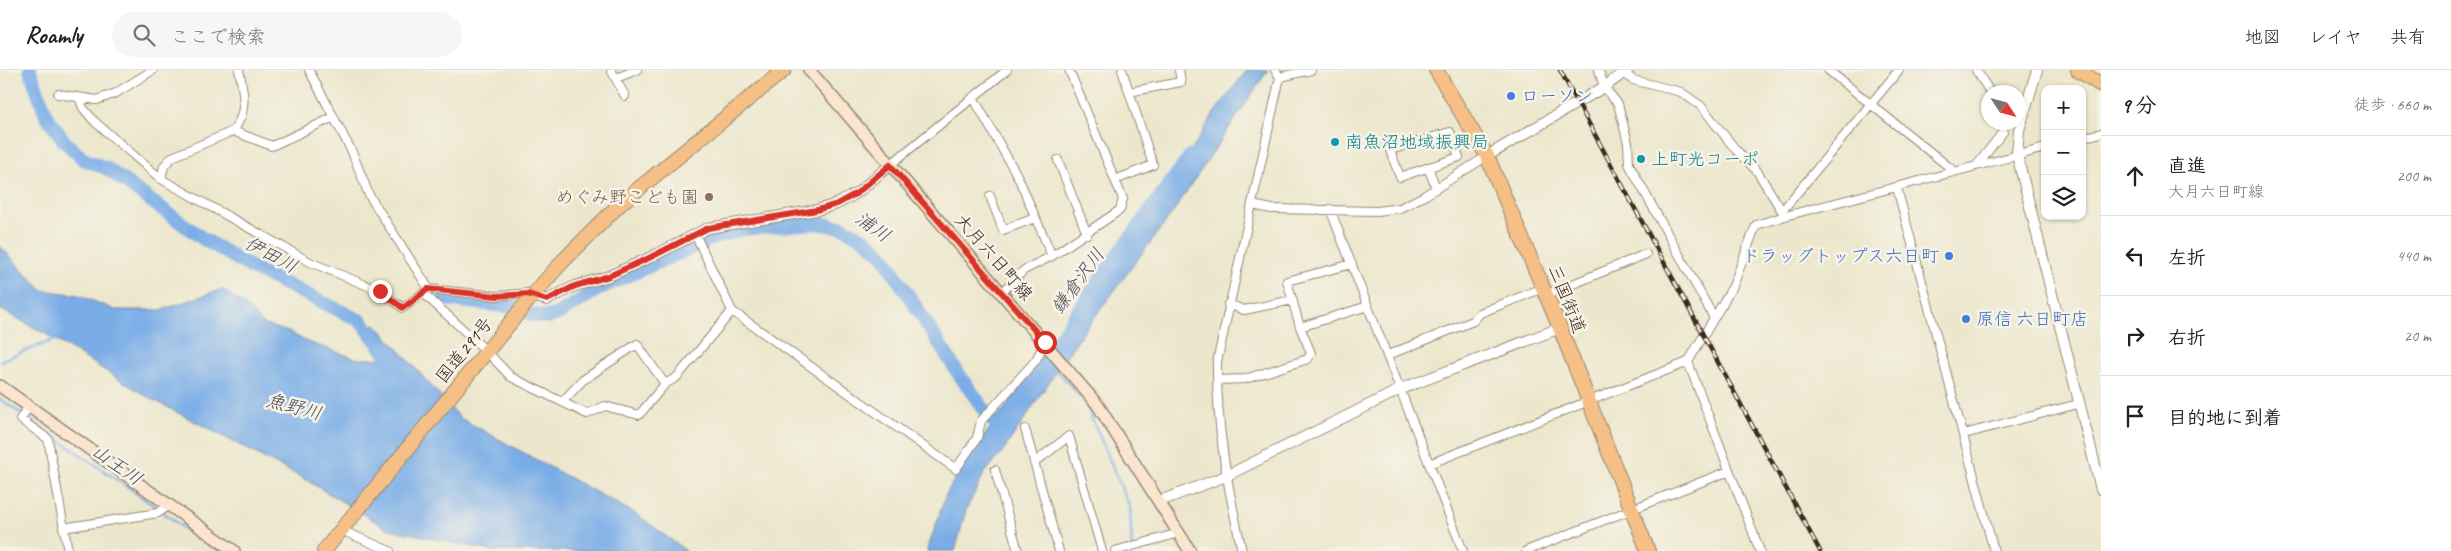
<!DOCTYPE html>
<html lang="ja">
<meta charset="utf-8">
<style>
body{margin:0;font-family:Caveat,"Klee One",sans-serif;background:#f6f6f6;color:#222}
.controls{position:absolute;right:15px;top:15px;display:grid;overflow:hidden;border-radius:10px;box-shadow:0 1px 4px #0004}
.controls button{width:45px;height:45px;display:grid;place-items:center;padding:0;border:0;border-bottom:1px solid #e0e0e0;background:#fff;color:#222;font:25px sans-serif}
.compass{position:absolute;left:1981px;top:15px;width:45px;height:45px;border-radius:50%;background:#fff;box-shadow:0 1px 4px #0004;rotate:126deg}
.stop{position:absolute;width:15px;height:15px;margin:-11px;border:4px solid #d93025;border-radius:50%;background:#fff}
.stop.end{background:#d93025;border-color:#fff;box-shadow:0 1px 5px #0008}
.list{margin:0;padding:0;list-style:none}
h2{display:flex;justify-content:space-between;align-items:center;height:65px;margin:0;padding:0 20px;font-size:21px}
h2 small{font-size:16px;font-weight:400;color:#767676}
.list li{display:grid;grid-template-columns:32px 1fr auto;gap:15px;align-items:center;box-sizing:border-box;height:80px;padding:0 20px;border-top:1px solid #e0e0e0}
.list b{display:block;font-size:19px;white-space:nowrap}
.list p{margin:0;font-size:16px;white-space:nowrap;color:#767676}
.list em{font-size:16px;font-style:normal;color:#767676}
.icon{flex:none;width:28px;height:28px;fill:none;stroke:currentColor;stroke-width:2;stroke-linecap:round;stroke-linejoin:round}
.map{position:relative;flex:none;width:2101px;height:481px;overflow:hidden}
header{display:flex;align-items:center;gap:30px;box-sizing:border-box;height:70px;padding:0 25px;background:#fff;border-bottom:1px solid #e0e0e0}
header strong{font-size:24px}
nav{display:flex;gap:28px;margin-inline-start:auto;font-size:18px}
.search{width:350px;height:45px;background:#f6f6f6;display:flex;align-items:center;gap:12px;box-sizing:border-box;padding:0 18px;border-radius:28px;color:#767676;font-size:19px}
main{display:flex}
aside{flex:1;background:#fff}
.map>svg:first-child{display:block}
</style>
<header>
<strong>Roamly</strong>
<div class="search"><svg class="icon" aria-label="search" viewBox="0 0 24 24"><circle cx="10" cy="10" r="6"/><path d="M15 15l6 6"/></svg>ここで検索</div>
<nav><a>地図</a><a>レイヤ</a><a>共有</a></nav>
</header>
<main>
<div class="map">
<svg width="2101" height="481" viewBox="0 0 2101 481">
<rect width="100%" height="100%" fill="#f7f3e8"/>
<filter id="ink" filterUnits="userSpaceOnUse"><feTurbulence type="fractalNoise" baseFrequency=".02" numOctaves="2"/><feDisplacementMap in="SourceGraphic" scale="10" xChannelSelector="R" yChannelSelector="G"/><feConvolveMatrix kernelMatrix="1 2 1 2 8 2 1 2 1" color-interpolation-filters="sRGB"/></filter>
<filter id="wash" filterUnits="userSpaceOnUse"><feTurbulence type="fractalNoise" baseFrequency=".0096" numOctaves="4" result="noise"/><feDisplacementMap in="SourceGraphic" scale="20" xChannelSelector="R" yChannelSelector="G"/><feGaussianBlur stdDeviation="1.12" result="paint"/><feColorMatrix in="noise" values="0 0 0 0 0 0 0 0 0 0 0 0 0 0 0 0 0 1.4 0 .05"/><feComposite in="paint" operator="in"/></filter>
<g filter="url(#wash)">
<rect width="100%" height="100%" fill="#ece7cc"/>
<path fill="#7aade7" stroke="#5a6c82" d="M1247,0h21l-95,142 -97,130 -73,109 -19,23 -18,36 -11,41h-28l19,-57 19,-32 68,-92 32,-34 95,-133 54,-90z
M0,176l42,44 37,5 36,15h46l61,-21 24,17 17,18 26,8 18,10 51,17 38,-1 -24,-31 3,-4 85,95 176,96 50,37h-193l-105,-22 -82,-49 -158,-83 -102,-63 -46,-25z"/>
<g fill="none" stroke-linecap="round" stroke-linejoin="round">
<path stroke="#7aade7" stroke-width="2.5" d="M0,291l56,-22
M1055,298l30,34 45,106 2,43
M0,329l159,110
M163,442l28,22 29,17"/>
<path stroke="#7aade7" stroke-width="14" d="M30,0l16,45 18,26 19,18 23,9 96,70 50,30 109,53 39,51
M444,229l68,8
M532,245l17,2 9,-3 44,-27 111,-49 28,-9 75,-6 26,4 25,14 17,16 74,116 32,45 13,12
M1038,303l8,-15 55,-80 90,-123"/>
</g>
</g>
<g filter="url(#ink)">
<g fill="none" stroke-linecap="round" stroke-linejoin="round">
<g stroke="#948875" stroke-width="10">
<path id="minor" d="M309,0l43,82 17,43 60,94
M611,0l14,26
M1599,0l5,17 14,17 10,39 1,21 85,154
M1828,0l126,101
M1976,0l14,22
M1625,4l8,6 48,12 20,14 35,44 21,21 28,45
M1280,7l31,-7
M616,8l21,-8
M1129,22l52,-10 -2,-12
M58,24l39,6 19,-7 37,-23
M79,27l4,11 12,14 66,57 149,83 70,29 23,17 26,-19 68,7 31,-3 4,3
M973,27l45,80 34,79
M233,61c15,-19 11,-38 6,-61
M1450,62l9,25 -59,20 -10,-27z
M2082,68l19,-5
M1058,90l29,74
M890,95l117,-95
M1977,95l26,-33 1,-10
M1428,97l8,21
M161,109l3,-13 8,-9 61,-26 39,15 62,-29
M1115,110l38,-15 -31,-95
M1897,118l97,363
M990,126l13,34 32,-12
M1252,135l20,4 105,2 23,-3 24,-12 63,-40
M1330,139l133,342
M1782,141l117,-141
M695,164l37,77 224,158 21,-31 4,-17 55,-61 9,-18
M1002,222l22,-22 28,-14 68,-46 3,-11 -54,-129
M423,223l58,53
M1546,225l100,-41
M1228,234l16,6 49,-10
M1300,257l68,-21
M1388,285l85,-34 7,-8 63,-25
M491,286l20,21 51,25 21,-22 54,-36 28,40 12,-7 55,-66
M1688,292l72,189
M1217,310l28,-1 63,-20 3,-6 -11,-26 -13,-46 65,-17
M562,332l25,12 18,-8 34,9 26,-31
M29,337l-9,12 28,20 20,112
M1025,359l34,122
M1964,364l114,-30
M1034,393l35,-27 33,115
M1429,394l259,-102 45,-76 23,-61 29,-9 260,-68
M995,400l23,81
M63,458l95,-15 10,-7
M341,460l49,21
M1115,481l64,-18
M1242,481c-14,-63 -26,-124 -25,-189l63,-285 -5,-7
M1526,481l203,-80"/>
</g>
<g stroke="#948875" stroke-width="12">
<path id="tertiary" d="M2037,0l-18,60 -2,25 84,334
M1487,86l117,-69 24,-17
M532,226l15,4 28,-14 34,-10 40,-18 59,-30 109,-18 20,-6 20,-11 33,-28
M1160,431l66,-25 175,-87 159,-61"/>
</g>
<g stroke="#948875" stroke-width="14">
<path id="secondary" d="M809,0l288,334 93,147
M0,316l234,165"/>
</g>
<g stroke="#948875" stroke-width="16">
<path id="trunk" d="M1436,0l51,86 73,172 88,223
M2078,0l23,15
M324,481l208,-255 31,-35 57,-57 164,-134"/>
</g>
<use href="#minor" stroke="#fff" stroke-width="8"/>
<use href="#tertiary" stroke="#fff" stroke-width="10"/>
<use href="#secondary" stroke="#fbe5cf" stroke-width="11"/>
<use href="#trunk" stroke="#f5bf86" stroke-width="14"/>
<g stroke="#3b2a1e" stroke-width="4.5">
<path id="rail" d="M1560,0l260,481"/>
</g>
<use href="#rail" stroke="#f7f3e8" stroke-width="2.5" stroke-dasharray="8" stroke-linecap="butt"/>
</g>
</g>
<g fill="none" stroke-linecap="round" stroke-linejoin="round" filter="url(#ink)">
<path stroke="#d93025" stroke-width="6" d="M380,221l23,17 25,-19 69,7 31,-2 19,6 28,-14 34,-10 40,-18 59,-30 109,-18 20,-6 20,-11 33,-28 155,177"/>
</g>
<g fill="#3f7fe0" stroke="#f7f3e8" stroke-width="2">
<circle cx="1511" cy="26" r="5"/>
<circle cx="1949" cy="186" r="5"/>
<circle cx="1966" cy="249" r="5"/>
</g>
<g fill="#0f9aa8" stroke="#f7f3e8" stroke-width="2">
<circle cx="1335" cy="72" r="5"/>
<circle cx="1641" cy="89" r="5"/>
</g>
<circle fill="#8d6e63" stroke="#f7f3e8" stroke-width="2" cx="709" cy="127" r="5"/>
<g text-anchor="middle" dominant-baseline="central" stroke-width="5" stroke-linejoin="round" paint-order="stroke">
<g font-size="18" fill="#366cbe" stroke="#f7f3e8" text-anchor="start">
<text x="1521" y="26">ローソン</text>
<text x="1939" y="186" text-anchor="end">ドラッグトップス六日町</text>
<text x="1976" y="249">原信 六日町店</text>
</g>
<g font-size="18" fill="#0d838f" stroke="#f7f3e8" text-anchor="start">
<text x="1345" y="72">南魚沼地域振興局</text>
<text x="1651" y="89">上町光コーポ</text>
</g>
<g font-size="18" fill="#785e54" stroke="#f7f3e8" text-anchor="end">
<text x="699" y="127">めぐみ野こども園</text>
</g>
<g font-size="18" fill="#3b2a1e" stroke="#f7f3e8">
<text transform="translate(994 187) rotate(49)">大月六日町線</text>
<text transform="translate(1567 229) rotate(68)">三国街道</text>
<text transform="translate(464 280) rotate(-51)">国道291号</text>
</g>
<g font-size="19" font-style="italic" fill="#4e515a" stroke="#f7f3e8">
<text transform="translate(873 157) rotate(35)">浦川</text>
<text transform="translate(271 185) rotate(28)">伊田川</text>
<text transform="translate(1078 211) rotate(-54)">鎌倉沢川</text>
<text transform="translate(294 337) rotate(15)">魚野川</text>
<text transform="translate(117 395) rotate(35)">山王川</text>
</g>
</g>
</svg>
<div class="controls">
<button>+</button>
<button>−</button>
<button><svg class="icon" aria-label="layers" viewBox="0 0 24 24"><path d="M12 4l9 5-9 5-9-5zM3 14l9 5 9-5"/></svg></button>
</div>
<svg class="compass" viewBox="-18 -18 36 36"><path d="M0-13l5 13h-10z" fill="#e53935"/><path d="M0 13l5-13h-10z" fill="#767676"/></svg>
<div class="stop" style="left:1045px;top:272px"></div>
<div class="stop end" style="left:380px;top:221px"></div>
</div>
<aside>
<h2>9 分<small>徒歩 · 660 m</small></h2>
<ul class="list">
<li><svg class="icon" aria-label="ahead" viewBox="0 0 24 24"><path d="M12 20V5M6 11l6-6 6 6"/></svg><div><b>直進</b><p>大月六日町線</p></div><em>200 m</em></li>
<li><svg class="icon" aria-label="left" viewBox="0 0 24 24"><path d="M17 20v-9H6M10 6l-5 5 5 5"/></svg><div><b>左折</b></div><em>440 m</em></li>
<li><svg class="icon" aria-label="right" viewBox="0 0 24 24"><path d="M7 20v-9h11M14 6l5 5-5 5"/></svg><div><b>右折</b></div><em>20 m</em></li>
<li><svg class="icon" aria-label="arrive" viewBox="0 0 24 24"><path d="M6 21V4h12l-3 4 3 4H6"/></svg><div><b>目的地に到着</b></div></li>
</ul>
</aside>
</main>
